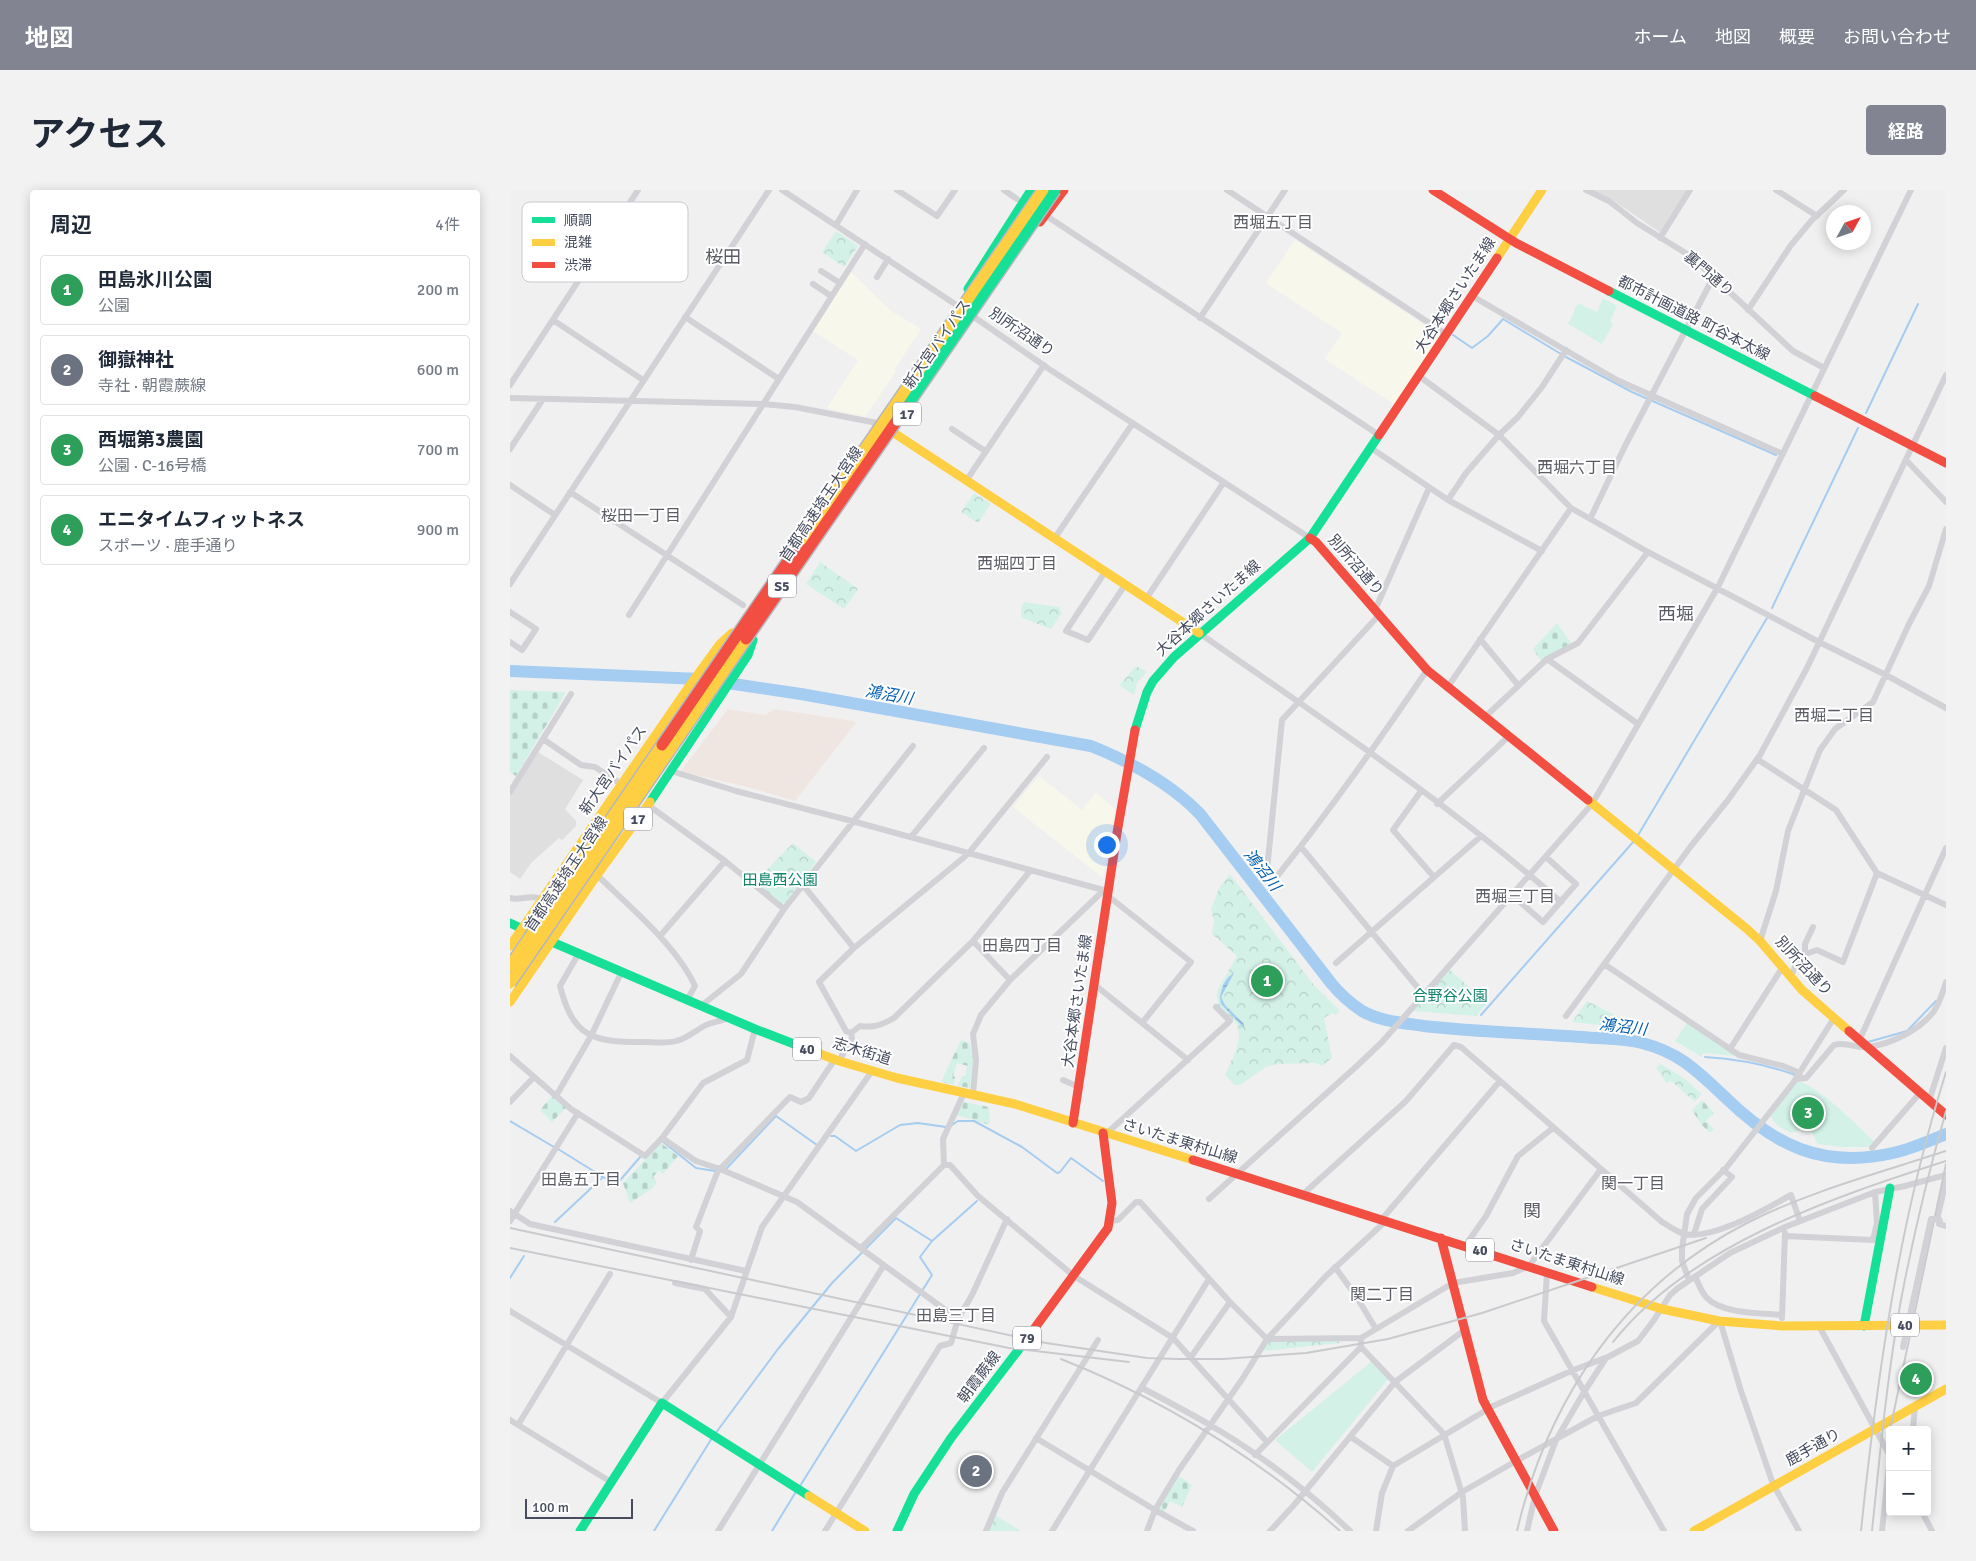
<!DOCTYPE html>
<html lang="ja">
<meta charset="utf-8">
<style>
body{margin:0;font-family:Signika,"Noto Sans JP",sans-serif;background:#f2f2f3;color:#1f2937}
.controls{position:absolute;right:15px;bottom:15px;display:grid;overflow:hidden;border-radius:5px;box-shadow:0 2px 12px #0003}
.controls button{width:45px;height:45px;display:grid;place-items:center;padding:0;border:0;border-bottom:1px solid #e0e1e3;background:#fff;color:#1f2937;font:25px sans-serif}
.compass{position:absolute;left:1316px;top:15px;width:45px;height:45px;border-radius:50%;background:#fff;box-shadow:0 2px 12px #0003;rotate:50deg}
.scale{position:absolute;left:15px;bottom:12px;width:108px;box-sizing:border-box;padding-left:5px;border:2px solid #464c5e;border-top:0;font-size:14px;line-height:18px;white-space:nowrap;color:#464c5e;-webkit-text-stroke:4px #fff;paint-order:stroke}
.you{position:absolute;left:596px;top:654px;width:18px;height:18px;margin:-12px;border:4px solid #fff;border-radius:50%;background:#1a73e8;box-shadow:0 0 0 8px #1a73e833}
.badge{display:grid;place-items:center;width:32px;height:32px;border-radius:50%;background:#828591;color:#fff;font-size:16px;font-weight:700}
.pin{position:absolute;translate:-50% -50%;border:2px solid #fff;box-shadow:0 1px 5px #0006}
.list{margin:0;padding:0;list-style:none}
h2{display:flex;justify-content:space-between;align-items:center;height:65px;margin:0;padding:0 20px;font-size:21px}
h2 small{font-size:16px;font-weight:400;color:#747a83}
.list li{display:grid;grid-template-columns:32px 1fr auto;gap:15px;align-items:center;box-sizing:border-box;height:70px;margin:0 10px 10px;padding:0 10px;border:1px solid #e0e1e3;border-radius:5px}
.list b{display:block;font-size:19px;white-space:nowrap}
.list p{margin:0;font-size:16px;white-space:nowrap;color:#747a83}
.list em{font-size:16px;font-style:normal;color:#747a83}
.map{position:relative;flex:none;width:1436px;height:1341px;overflow:hidden;border-radius:5px}
header{display:flex;align-items:center;gap:30px;box-sizing:border-box;height:70px;padding:0 25px;background:#828591;color:#fff}
header strong{font-size:24px}
nav{display:flex;gap:28px;margin-inline-start:auto;font-size:18px}
.intro{display:flex;align-items:center;justify-content:space-between;box-sizing:border-box;height:120px;padding:0 30px}
h1{margin:0;font-size:35px}
.button{padding:12px 22px;border-radius:5px;background:#828591;color:#fff;font-size:18px;font-weight:700}
main{display:flex;gap:30px;padding:0 30px}
aside{flex:1;background:#fff;border-radius:5px;box-shadow:0 2px 12px #0003}
.map>svg:first-child{display:block}
</style>
<header>
<strong>地図</strong>
<nav><a>ホーム</a><a>地図</a><a>概要</a><a>お問い合わせ</a></nav>
</header>
<div class="intro"><h1>アクセス</h1><a class="button">経路</a></div>
<main>
<aside>
<h2>周辺<small>4件</small></h2>
<ul class="list">
<li><span class="badge" style="background:#2e9e5b">1</span><div><b>田島氷川公園</b><p>公園</p></div><em>200 m</em></li>
<li><span class="badge" style="background:#6b7280">2</span><div><b>御嶽神社</b><p>寺社 · 朝霞蕨線</p></div><em>600 m</em></li>
<li><span class="badge" style="background:#2e9e5b">3</span><div><b>西堀第3農園</b><p>公園 · C-16号橋</p></div><em>700 m</em></li>
<li><span class="badge" style="background:#2e9e5b">4</span><div><b>エニタイムフィットネス</b><p>スポーツ · 鹿手通り</p></div><em>900 m</em></li>
</ul>
</aside>
<div class="map">
<svg width="1436" height="1341" viewBox="0 0 1436 1341">
<defs>
<pattern id="cemetery-stones" width="16" height="16" patternUnits="userSpaceOnUse" patternTransform="scale(1.25)"><rect width="16" height="16" fill="#d3f1e7"/><path d="M2 7V4a2 2 0 0 1 4 0v3zM10 15v-3a2 2 0 0 1 4 0v3z" fill="#b6d0c9"/></pattern>
<pattern id="park-crowns" width="20" height="18" patternUnits="userSpaceOnUse" patternTransform="scale(1.25)"><rect width="20" height="18" fill="#d3f1e7"/><path d="M2 6a3 3 0 1 1 6 0M12 15a3 3 0 1 1 6 0" fill="none" stroke="#b6d0c9"/></pattern>
<pattern id="water-waves" width="16" height="10" patternUnits="userSpaceOnUse" patternTransform="scale(1.25)"><rect width="16" height="10" fill="#a5ccf1"/><path d="M0 5q4-4 8 0t8 0" fill="none" stroke="#88a8c6"/></pattern>
</defs>
<rect width="100%" height="100%" fill="#f1f0f0"/>
<path fill="#f8f7eb" d="M785,50l146,96 -46,69 -70,-46 17,-26 -76,-50z
M341,82l40,39 30,18 -27,41 2,1 -31,46 -38,-9 31,-48 -45,-29z
M529,586l43,34 14,-17 19,16 -12,69 -90,-71z"/>
<path fill="#dfdfe0" d="M1082,0h96l-27,43 -50,-34z
M28,562l45,28 -18,29 11,12v5l-14,14 -3,-2 -27,24 -12,17 -10,-7v-76z"/>
<path fill="#f0e6e1" d="M218,519l37,6 10,-6 78,12 3,2 -61,78 -51,-15 -64,-14z"/>
<path fill="#d3f1e7" d="M1093,108l14,8 -7,15 3,3 -11,20 -34,-20 10,-21 19,9z
M1177,833l50,33 -34,-3 -1,4 -27,-16z
M1287,891c20,3 62,46 78,61l-5,5h-29l-23,-3 -6,-11 -9,-4 -12,4 -13,-7 -8,-10z
M862,1171l17,17 -77,94 -37,-32z"/>
<path fill="url(#cemetery-stones)" d="M1047,433l14,20 -30,18 -8,-12z
M0,500l56,2 -50,84 -6,-4z
M451,850l9,3 3,15 -3,30 -12,-2 4,-10h3l3,-10 -11,-3 -4,13 2,1 -1,8 -13,-3z
M42,906l14,12 -14,14 -12,-12z
M1192,910l12,13 -8,8 8,8 -4,4 -9,-9 -9,-14z
M454,912l25,5 1,18 -33,-10z
M151,953l17,13 -15,18 -4,-4 -6,7 4,5 -4,6 -23,15 -7,-20z
M669,1286l13,9 -10,22 -12,-6 -6,11 -5,-3z"/>
<path fill="url(#park-crowns)" d="M326,41l22,15 -14,21 -22,-15z
M464,303l17,11 -13,19 -17,-11z
M310,372l38,27 -14,20 -38,-25z
M514,412l35,5 3,6 -11,16 -29,-11 -1,-9z
M626,476l11,6 -10,11 -3,12 -15,-10z
M283,653l23,19 -31,41 -4,1 -26,-22z
M720,684l83,110 27,27 -4,4 -4,-2 -8,5 8,40 -10,8 -6,-3 -38,1 -12,3 -26,18h-5l-10,-10c6,-15 21,-37 10,-53 -5,-6 -12,-11 -17,-17l-1,-14 20,-35 -25,-22 2,-13 -3,-12 8,-21z
M939,779l38,34 -11,13 -64,-5z
M1077,811l58,29 -73,-8z
M1151,874l24,15 17,15 -7,8 -24,-21 -5,2 -10,-16z
M758,1150l71,1 1,2 -78,8z
M485,1325l26,16h-33z"/>
<path fill="url(#water-waves)" d="M724,783l-13,24 4,8 19,19v4l-23,-24c-3,-10 3,-26 13,-31z"/>
<g fill="none" stroke-linecap="round" stroke-linejoin="round">
<path stroke="#a5ccf1" stroke-width="2" d="M943,145l19,13 16,-12 15,-17 63,38 66,35 144,63
M1356,223l52,-109
M1262,418l86,-180
M1127,647l130,-219
M971,825l153,-174
M965,840l5,-4
M1358,852l39,-11 29,-30
M1195,867c31,2 61,7 90,18
M0,931l44,26
M442,935l6,-4h16l48,26 35,26 3,-1 11,-14 32,23
M321,946h4l21,15 44,-26 18,-2 28,4
M152,951l34,27 19,3
M48,959l58,36 25,-29
M216,979l50,-53 41,29
M45,1032l48,-45
M0,1088l14,-22
M205,1244l63,-85 54,-66 64,-65 36,23
M290,1296l132,-211 -12,-18 12,-16 45,-40
M144,1341l58,-93
M262,1341l25,-41"/>
<path stroke="#a5ccf1" stroke-width="12" d="M0,481l190,8 101,15 290,52c40,16 79,37 109,68l131,169c9,11 19,20 31,28 17,10 42,12 62,15 52,6 106,7 158,11 20,2 41,1 60,6 39,10 56,29 84,55 49,48 97,71 167,55 18,-4 36,-12 53,-19"/>
<path stroke="#d1d1d6" stroke-width="6" d="M272,0l176,116
M387,0l40,26 18,-26
M494,0l13,9
M717,0l219,144
M1076,0l23,11 28,22 55,34 101,94 31,17
M1266,0l41,26
M535,25l334,220
M326,35l21,-35
M1150,48l30,-48
M311,81l19,12
M367,87l11,-18
M303,94l18,12
M962,106l145,84 166,74
M1238,120l43,-65 21,-25 32,-30
M175,127l94,62
M464,127l75,52 261,169
M690,128l85,-128
M43,130l90,60
M909,186l80,59 72,73
M0,195l128,-195
M0,208l253,6 32,3 82,16
M442,239l33,22
M861,258l77,52 94,51
M0,259l33,-50
M1396,270l40,42
M456,291l78,-116
M0,295l45,30
M60,302l173,113
M938,310l18,-27 33,-38 19,-18 24,-30 24,-37
M1081,327l34,-71 89,-170
M544,349l79,-116
M595,382l-39,59 22,9 37,-55
M0,394l259,-394
M636,409l78,-117
M865,420l54,-122
M0,422l26,17 -14,21 -12,-8
M119,425l236,-371
M689,443c124,86 249,170 362,269
M970,449l38,46
M1037,469l91,65
M937,498l124,-180 77,44 171,90 67,33 60,33
M975,527l62,-58 31,-16 70,-91
M33,549l38,26 14,2 26,17
M1247,569l79,51 41,63 -34,89 -26,-12 -17,6 -10,22
M161,581l65,20 116,30 255,70
M911,601l-28,39 41,47
M0,602l61,-98
M927,614l71,-67
M138,615l77,56
M401,647l73,-89
M791,657l122,147
M1367,683l69,32
M87,685c32,31 80,71 98,111l-8,14
M756,690l16,-160 97,-105
M293,695l51,63
M760,695c56,-69 107,-141 157,-215
M597,705l84,67 -49,61
M1002,705l31,27 33,-38 -30,-27
M0,708c11,3 19,-4 32,1
M150,746l65,-75 59,48
M463,751l37,39
M1250,751l16,-50 12,-60 32,-81 15,-21 38,-27 36,-78 20,-38 17,-57
M69,763l-19,33c13,51 32,56 82,56 10,0 24,2 34,-1 10,-2 19,-10 28,-15 7,-4 17,-5 26,-8
M1295,763v-9l8,-17
M826,773l144,-126
M1094,774l135,91 44,11 17,7
M585,795l93,75
M191,816l40,-32 43,-65 129,-163
M1056,826l125,-170 37,-46 32,-45 47,-87 139,-293
M341,843l-5,-2 -27,-49 35,-34 114,-94 79,-97
M1349,851l87,-193
M1220,859l52,-81
M0,866l61,53 74,47 17,-18 41,-55 44,-23 8,-31
M329,871l13,-23 -1,-5 9,-7c14,2 22,-1 34,-8l79,-77 57,-70
M1286,889l10,-1 28,-33c12,-4 23,4 34,2 23,-3 52,-17 66,-36 6,-9 9,-19 12,-29
M553,890l16,7
M463,904l3,-34 -3,-26 8,-19 29,-35 93,-89
M46,906l35,-60 31,-65
M1419,911l17,-53
M0,912l24,-25
M596,944l124,-113 -14,-14
M152,948l34,23 24,8 77,33 161,117
M1362,958l48,-55
M434,975h6l28,31 96,80 99,62 94,104
M210,979l70,-72 11,5 8,-4 26,-39
M1436,990l-9,40 3,1 -1,3 7,2
M792,1005l104,-94 48,-56 7,2 201,175c6,3 13,9 20,11 27,10 85,-25 109,-38l9,26
M699,1009l150,-135 23,-22 210,-238 126,-217 193,-397
M0,1021l20,13 216,47
M872,1029l118,-138
M0,1031l68,-108
M601,1031l7,-1 18,-18h4l90,100 37,37 94,-1
M1184,1044l8,-25 30,-32 -9,-7
M1275,1046l88,4 4,-17 -2,-31
M955,1056l21,-30 32,-60 35,-28
M351,1058l83,-83 -1,-26 21,-46
M181,1070l9,-29 -4,-4 23,-59
M825,1077l21,29 20,33
M1037,1082l-3,49 120,210
M1185,1086c3,7 6,15 11,21 15,17 55,16 76,18
M1179,1090l-7,-19v-12l5,-35 9,-16 30,-30 67,-85 41,-65
M165,1093l30,6 26,28
M0,1121l152,92 69,-86 31,-90 110,-156
M1272,1128l3,-85
M1210,1131l21,70 32,93 26,47
M1309,1136l71,130
M851,1157l83,87 19,63 2,34
M681,1167l39,-55
M632,1198c23,12 46,24 68,37 48,28 100,67 140,106
M0,1230l101,62
M8,1235l92,-151
M1403,1240l2,-24
M841,1247l42,29
M526,1248l119,72 38,21
M745,1265l106,-108v-9l92,-55 60,-10 16,-7 72,-97
M1412,1322l10,19
M208,1341l166,-266
M315,1341l115,-185 11,-3 7,-24 14,-24 35,-76
M476,1341l16,-38 96,-153
M542,1341l157,-252
M637,1341l8,-21 24,-40 64,-92 24,-39 59,-63 61,-56
M760,1341l24,-26 101,-123 71,-53
M866,1341l6,-38 11,-27 100,-60 78,-35 34,-13
M898,1341l54,-39 54,-31 82,-45 38,-13 83,-82
M1017,1341l8,-35 21,-56 28,-48 22,-34 32,-17 16,-21 16,-25 8,-7 52,-35 55,-26 90,-35 30,-6 41,-11
M1372,1341l8,-75"/>
<path stroke="#16e098" stroke-width="9" d="M458,99l63,-99
M1099,101l206,105
M625,540l12,-38 6,-11 21,-24 136,-119 69,-103
M140,612l98,-147 5,-15
M0,733l17,8
M35,749l210,90 52,20
M1354,1136l26,-138
M70,1341l82,-128 147,93
M387,1341l17,-37 37,-56 75,-98"/>
<path stroke="#ffcf43" stroke-width="9" d="M987,68l45,-68
M384,243l305,200
M1078,610l159,129 13,12 42,49 47,41
M0,756l178,-258 32,-44 12,-11
M0,812l87,-127 53,-73
M297,859l32,12 58,17 118,26 178,56
M1082,1097l70,22 57,12 63,5 164,-1
M299,1306l56,35
M1184,1341l252,-142"/>
<path stroke="#f24e42" stroke-width="9" d="M923,0l83,53 93,48
M530,32l24,-32
M1305,206l131,67
M869,245l118,-177
M800,348l6,4 111,128 161,130
M1339,841l97,84
M563,933l44,-290 18,-103
M683,970l399,127
M931,1048l42,162 71,131
M516,1150l82,-112 4,-25 -9,-70"/>
<path stroke="#c8cacd" stroke-width="2" d="M0,1038l536,115 101,15 31,1h45l83,-6 82,-14 94,-26 224,-75
M0,1058l499,100 120,14
M1103,1152c77,-97 218,-144 333,-181
M551,1169c103,41 196,98 279,172
M1380,1240l56,-266
M1007,1341c31,-132 107,-245 230,-308 63,-32 132,-50 199,-72
M1351,1341c16,-156 38,-309 85,-459
M1362,1341c8,-77 15,-155 29,-231 12,-63 27,-126 45,-189"/>
<g stroke="#b4b6c0" stroke-width="14" stroke-linecap="butt">
<path id="fast-bridge" d="M396,217l149,-217"/>
</g>
<g stroke="#b4b6c0" stroke-width="14" stroke-linecap="butt">
<path id="slow-bridge" d="M289,355l244,-355
M0,776l152,-221
M0,793l236,-344"/>
</g>
<g stroke="#b4b6c0" stroke-width="14" stroke-linecap="butt">
<path id="jam-bridge" d="M236,449l160,-232
M152,555l137,-200"/>
</g>
<path stroke="#d1d1d6" stroke-width="6" d="M1393,1157l28,-128h8"/>
<use href="#fast-bridge" stroke="#16e098" stroke-width="11"/>
<use href="#slow-bridge" stroke="#ffcf43" stroke-width="11"/>
<use href="#jam-bridge" stroke="#f24e42" stroke-width="11"/>
</g>
<g text-anchor="middle" dominant-baseline="central" stroke-width="4" stroke-linejoin="round" paint-order="stroke">
<g fill="#fff" stroke="#7e828e" stroke-width="1">
<rect x="383" y="212.5" width="28" height="23" rx="4"/>
<rect x="258" y="384.5" width="28" height="23" rx="4"/>
<rect x="114" y="617.5" width="28" height="23" rx="4"/>
<rect x="283" y="847.5" width="28" height="23" rx="4"/>
<rect x="956" y="1048.5" width="28" height="23" rx="4"/>
<rect x="1381" y="1123.5" width="28" height="23" rx="4"/>
<rect x="503" y="1136.5" width="28" height="23" rx="4"/>
</g>
<g font-size="14" font-weight="bold" fill="#464c5e">
<text x="397" y="224">17</text>
<text x="272" y="396">S5</text>
<text x="128" y="629">17</text>
<text x="297" y="859">40</text>
<text x="970" y="1060">40</text>
<text x="1395" y="1135">40</text>
<text x="517" y="1148">79</text>
</g>
<g font-size="15" fill="#464c5e" stroke="#fff">
<text transform="translate(1199 84) rotate(41)">裏門通り</text>
<text transform="translate(945 105) rotate(-57)">大谷本郷さいたま線</text>
<text transform="translate(1184 128) rotate(27)">都市計画道路 町谷本太線</text>
<text transform="translate(512 142) rotate(34)">別所沼通り</text>
<text transform="translate(427 154) rotate(-55)">新大宮バイパス</text>
<text transform="translate(311 314) rotate(-56)">首都高速埼玉大宮線</text>
<text transform="translate(846 375) rotate(49)">別所沼通り</text>
<text transform="translate(698 418) rotate(-42)">大谷本郷さいたま線</text>
<text transform="translate(103 580) rotate(-55)">新大宮バイパス</text>
<text transform="translate(56 684) rotate(-56)">首都高速埼玉大宮線</text>
<text transform="translate(1294 776) rotate(47)">別所沼通り</text>
<text transform="translate(567 811) rotate(-82)">大谷本郷さいたま線</text>
<text transform="translate(352 861) rotate(17)">志木街道</text>
<text transform="translate(670 951) rotate(17)">さいたま東村山線</text>
<text transform="translate(1057 1072) rotate(18)">さいたま東村山線</text>
<text transform="translate(469 1187) rotate(-53)">朝霞蕨線</text>
<text transform="translate(1303 1257) rotate(-29)">鹿手通り</text>
</g>
<g font-size="15" fill="#11846a" stroke="#fff">
<text x="270" y="690">田島西公園</text>
<text x="940" y="806">合野谷公園</text>
</g>
<g font-size="16" fill="#5b5d64" stroke="#fff">
<text x="763" y="33">西堀五丁目</text>
<text x="1067" y="278">西堀六丁目</text>
<text x="131" y="326">桜田一丁目</text>
<text x="507" y="374">西堀四丁目</text>
<text x="1324" y="526">西堀二丁目</text>
<text x="1005" y="707">西堀三丁目</text>
<text x="512" y="756">田島四丁目</text>
<text x="71" y="990">田島五丁目</text>
<text x="1123" y="994">関一丁目</text>
<text x="872" y="1105">関二丁目</text>
<text x="446" y="1126">田島三丁目</text>
</g>
<g font-size="16" font-style="italic" fill="#035eb3" stroke="#fff">
<text transform="translate(379 505) rotate(10)">鴻沼川</text>
<text transform="translate(752 680) rotate(52)">鴻沼川</text>
<text transform="translate(1113 837) rotate(7)">鴻沼川</text>
</g>
<g font-size="18" fill="#5b5d64" stroke="#fff">
<text x="213" y="67">桜田</text>
<text x="1166" y="424">西堀</text>
<text x="1022" y="1021">関</text>
</g>
</g>
<rect x="12" y="12" width="166" height="80" rx="8" fill="#fff" stroke="#c8c9cf" stroke-width="1"/>
<rect x="22" y="27" width="23" height="6" fill="#16e098"/>
<rect x="22" y="49" width="23" height="7" fill="#ffcf43"/>
<rect x="22" y="72" width="23" height="6" fill="#f24e42"/>
<g font-size="14" fill="#464c5e">
<text x="54" y="35">順調</text>
<text x="54" y="57">混雑</text>
<text x="54" y="80">渋滞</text>
</g>
</svg>
<div class="controls">
<button>+</button>
<button>−</button>
</div>
<svg class="compass" viewBox="-18 -18 36 36"><path d="M0-13l5 13h-10z" fill="#e53935"/><path d="M0 13l5-13h-10z" fill="#747a83"/></svg>
<div class="scale">100 m</div>
<div class="you"></div>
<div class="pin badge" style="left:757px;top:791px;background:#2e9e5b">1</div>
<div class="pin badge" style="left:466px;top:1281px;background:#6b7280">2</div>
<div class="pin badge" style="left:1298px;top:923px;background:#2e9e5b">3</div>
<div class="pin badge" style="left:1406px;top:1189px;background:#2e9e5b">4</div>
</div>
</main>
